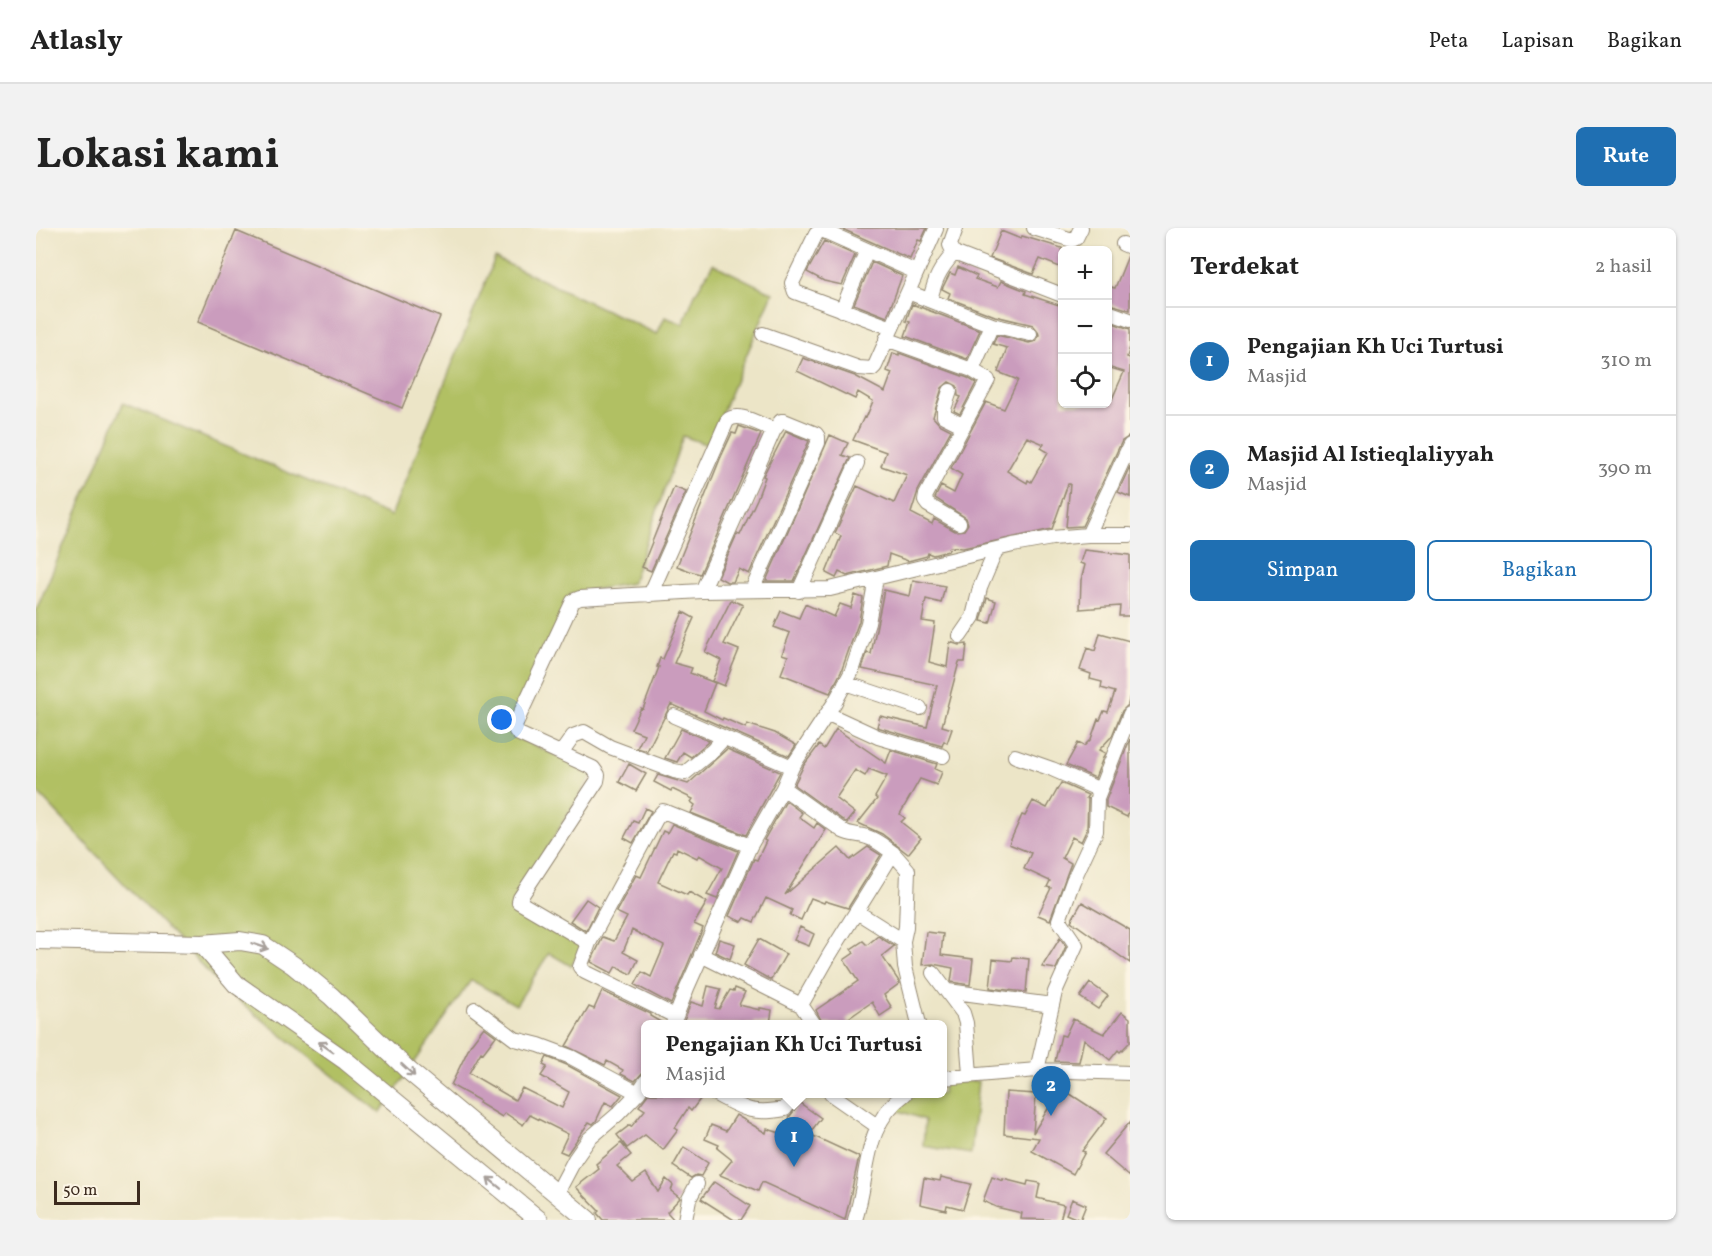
<!DOCTYPE html>
<html lang="id">
<meta charset="utf-8">
<style>
body{margin:0;font-family:Vollkorn,serif;background:#f2f2f2;color:#222}
.controls{position:absolute;right:18px;top:18px;display:grid;overflow:hidden;border-radius:9px;box-shadow:0 2px 4px #0004}
.controls button{width:54px;height:54px;display:grid;place-items:center;padding:0;border:0;border-bottom:2px solid #e0e0e0;background:#fff;color:#222;font:30px sans-serif}
.scale{position:absolute;left:18px;bottom:15px;width:86px;box-sizing:border-box;padding-left:6px;border:3px solid #3b2a1e;border-top:0;font-size:16px;line-height:21px;white-space:nowrap;color:#3b2a1e;-webkit-text-stroke:4px #fcf5e5;paint-order:stroke}
.you{position:absolute;left:466px;top:492px;width:21px;height:21px;margin:-15px;border:4px solid #fff;border-radius:50%;background:#1a73e8;box-shadow:0 0 0 9px #1a73e833}
.badge{display:grid;place-items:center;width:39px;height:39px;border-radius:50%;background:#1f6fb2;color:#fff;font-size:20px;font-weight:700}
.pin{position:absolute;translate:-50% -50px;filter:drop-shadow(0 2px 3px #0008)}
.pin::after{content:'';position:absolute;top:32px;width:21px;height:18px;background:inherit;clip-path:polygon(0 0,100% 0,50% 100%)}
.popup{position:absolute;left:605px;top:792px;width:306px;height:78px;box-sizing:border-box;display:grid;place-content:center;border-radius:9px;background:#fff;filter:drop-shadow(0 2px 4px #0005);font-size:20px;white-space:nowrap;color:#767676}
.popup b{font-size:22px;color:#222}
.popup::after{content:'';position:absolute;left:50%;top:100%;margin-left:-12px;border:12px solid transparent;border-top-color:#fff}
.list{margin:0;padding:0;list-style:none}
h2{display:flex;justify-content:space-between;align-items:center;height:78px;margin:0;padding:0 24px;font-size:26px}
h2 small{font-size:20px;font-weight:400;color:#767676}
.list li{display:grid;grid-template-columns:39px 1fr auto;gap:18px;align-items:center;box-sizing:border-box;height:108px;padding:0 24px;border-top:2px solid #e0e0e0}
.list b{display:block;font-size:22px;white-space:nowrap}
.list p{margin:0;font-size:20px;white-space:nowrap;color:#767676}
.list em{font-size:20px;font-style:normal;color:#767676}
.actions{display:flex;gap:12px;padding:18px 24px}
.actions a{flex:1;padding:14px 0;border:2px solid #1f6fb2;border-radius:9px;text-align:center;font-size:21px;color:#1f6fb2}
.actions .main{background:#1f6fb2;color:#fff}
.icon{flex:none;width:33px;height:33px;fill:none;stroke:currentColor;stroke-width:2;stroke-linecap:round;stroke-linejoin:round}
.map{position:relative;flex:none;width:1094px;height:992px;overflow:hidden;border-radius:9px}
header{display:flex;align-items:center;gap:36px;box-sizing:border-box;height:84px;padding:0 30px;background:#fff;border-bottom:2px solid #e0e0e0}
header strong{font-size:28px}
nav{display:flex;gap:33px;margin-inline-start:auto;font-size:21px}
.intro{display:flex;align-items:center;justify-content:space-between;box-sizing:border-box;height:144px;padding:0 36px}
h1{margin:0;font-size:42px}
.button{padding:15px 27px;border-radius:9px;background:#1f6fb2;color:#fff;font-size:21px;font-weight:700}
main{display:flex;gap:36px;padding:0 36px}
aside{flex:1;background:#fff;border-radius:9px;box-shadow:0 2px 4px #0004}
.map>svg:first-child{display:block}
</style>
<header>
<strong>Atlasly</strong>
<nav><a>Peta</a><a>Lapisan</a><a>Bagikan</a></nav>
</header>
<div class="intro"><h1>Lokasi kami</h1><a class="button">Rute</a></div>
<main>
<div class="map">
<svg width="1094" height="992" viewBox="0 0 1094 992">
<rect width="100%" height="100%" fill="#fcf5e5"/>
<filter id="ink" filterUnits="userSpaceOnUse"><feTurbulence type="fractalNoise" baseFrequency=".0167" numOctaves="2"/><feDisplacementMap in="SourceGraphic" scale="12" xChannelSelector="R" yChannelSelector="G"/><feConvolveMatrix kernelMatrix="1 2 1 2 8 2 1 2 1" color-interpolation-filters="sRGB"/></filter>
<filter id="wash" filterUnits="userSpaceOnUse"><feTurbulence type="fractalNoise" baseFrequency=".008" numOctaves="4" result="noise"/><feDisplacementMap in="SourceGraphic" scale="24" xChannelSelector="R" yChannelSelector="G"/><feGaussianBlur stdDeviation="1.35" result="paint"/><feColorMatrix in="noise" values="0 0 0 0 0 0 0 0 0 0 0 0 0 0 0 0 0 1.4 0 .05"/><feComposite in="paint" operator="in"/></filter>
<g filter="url(#wash)">
<rect width="100%" height="100%" fill="#ece5c7"/>
<path fill="#b1c063" stroke="#767540" stroke-width="1.5" d="M459,30l162,76 8,-17 18,7 12,-30 18,-30 60,29 -65,152 -25,-9 -51,147 -62,11 -57,142 81,36 -82,134 71,39 -12,21 -22,-13 -33,52 -45,-25 -91,133 -156,-124 -188,-198v-180l87,-208 268,113z
M942,853l-7,73 -48,-8 2,-26 -31,-11 23,-15h25l1,-12z"/>
<g id="blocks">
<path fill="#ca9cbd" fill-rule="evenodd" d="M804,0h87l-6,13 -3,-1 -8,19z
M200,3l204,86 -38,91 -204,-86z
M965,3l20,8 1,-3 40,12v20l-22,-9 -7,15 -43,-16z
M788,13l31,14 -13,30 -18,-4 -17,-9z
M1092,28h2v54l-23,-7v-17l8,2z
M836,34l30,14 -15,41 -33,-13z
M922,39l19,9 -2,3 23,8 3,-6 25,10 -1,3 37,12v98h45v-7l5,2 12,-27 -17,-5v-46l23,8v18l-3,10 3,1v78l-8,5 -40,85 -16,1 4,-43h-2l-16,45 -89,19 -13,-1 -2,4 -15,4 -5,-2 -1,3 -19,5 -19,-7 -2,12 -40,10 -8,-4 -3,6 -10,-5 15,-37 -6,-3 22,-47 37,17 13,-28 -26,-9 5,-14 -33,-12 11,-23 2,1 7,-17 -15,-9 -3,7 -58,-28 6,-13 52,18 30,16 7,-19 -5,-2 6,-18 6,2v-2l69,25 8,5 -16,31 -6,-3 7,-14 -3,-1 -1,-10 -8,-4 -7,6 -9,29 6,7 12,6 -33,61 -7,22 21,11 2,-5 21,12 9,-1 4,-6 -2,-6 -31,-20 6,-12 13,7 8,-18 -11,-7 35,-66 18,7 14,-29 -20,-8 9,-24 -14,-4 4,-9 32,8 7,-2 3,-6 -1,-4 -5,-6 -38,-9 -47,-18 2,-5 -8,-4 8,-16 5,2zM991,209l17,7 -3,4 7,4 -17,30 -3,-2 -1,3 -20,-12z
M876,76l68,26 -13,29 -62,-23 5,-14 -4,-1z
M703,198l22,8 -61,140 -10,-3 -13,-5 43,-107 12,-26 4,1z
M750,203l23,10 -60,133 -10,-5 -6,13h-6l-9,-5 19,-43 3,1 17,-36 8,-22 -2,-1z
M794,207l18,8 -6,12 8,3 -56,123h-28z
M1094,238v31l-12,-5z
M638,259l12,5 -35,79 -9,-4z
M1048,322l46,5v61h-11l1,-10 -40,3 1,-29 4,-15 -5,-2z
M877,352l32,6 -4,17 -15,-4 -4,22 13,2 -6,39 18,5 3,-25 9,3 8,-1 -2,18h-6l-17,64 10,3 -5,14 -3,-2 -2,5 -65,-19 3,-11 47,11 10,-42 -75,-16 5,-16 4,1 13,-64 26,6z
M819,367l8,3 -4,23 -18,51 -11,21 -49,-19 7,-18 -6,-2 8,-21 -16,-6 7,-16 18,7 6,-14 29,13 6,-13 11,4z
M951,370l9,3 -6,22 -9,-2z
M695,372l12,5 -19,39 15,6 -15,36 -12,-5 9,-21 -16,-8z
M647,384l11,6 -20,45 18,5 -2,5 25,10 -11,28 18,9 1,-2 23,10 1,-4 28,9 21,12 -7,11 -118,-52 -24,47 -10,-3 7,-14 -13,-5 10,-21 2,1 16,-42h-2l3,-9 3,1z
M1064,405l30,8v54l-2,10 -6,6 -10,25 -13,14 6,3 -10,25 -29,-13 12,-22 6,3 7,-7 7,-20 2,1 4,-9 4,1 7,-20 -14,-4 1,-6 -12,-3 1,-5 -11,-4 7,-22 8,3z
M645,501l28,12 -18,16 -8,-5 -6,10 -12,-4z
M800,501l50,34 5,-13 46,14 -2,5 7,3 -5,13 -17,-6 -20,35 5,4 -4,4 20,16 -13,16 -26,-20 -24,-11 19,-24 -2,-2 12,-21 -18,-7 -4,7 -10,-6 -19,28 19,15 -8,10 -53,-38 10,-20 15,-20 5,4z
M1094,511v70l-3,8 -21,-10v-7z
M691,521l53,23 -34,63 -55,-22 4,-8 -4,-3 2,-3 -21,-10 -1,2 -17,-9 4,-7 30,9z
M593,536l17,10 -10,17 -17,-9z
M1025,555l27,12 -2,3 2,1 -1,30 -6,13 -9,-5 -10,21 9,5 -21,57 -12,-5 13,-27 -4,-1 3,-6 -26,-12 7,-16 -22,-9 13,-29 3,1 8,-15 14,7z
M750,573l16,12 -3,4 15,11 3,-5 9,7 -41,65 54,-47 11,12 18,-13 13,8 -33,53 -23,-7 -1,2 -13,-5 -10,22 -11,-5 2,-5 -26,-12 -12,24 -9,-4 -3,4 -13,-6 25,-57 3,1 9,-19 -2,-1z
M609,580l6,3 -18,32 -9,-5 9,-17 5,2z
M636,596l66,27 -21,48 -10,-4 15,-27 -23,-13 -2,3 -20,-10 -1,4 -3,-1 -15,31 29,13 2,-3 18,10 -13,22 9,4 -32,76 -36,-19 7,-13 9,5 13,-31 -32,-16 -9,22 15,8 -7,14 -15,-8 -4,7 -21,-11 12,-25 11,4 13,-24 -11,-5 20,-37 5,2 22,-46 4,2z
M550,671l12,8 -12,24 -16,-10z
M1046,674l48,28v33l-59,-42z
M764,699l14,7 -5,12 -15,-6z
M890,704l17,2 -2,21 32,4 -3,26 -19,-3 2,-14 -20,-4 -11,1z
M842,708l16,10 -12,10 18,27 -16,12 8,13 -12,8 -8,-14 -26,18 4,4h-27l-7,-14 42,-29 -14,-21 10,-7 -3,-4 12,-8 4,4z
M1024,710l6,8 -10,23 -14,-2z
M683,711l16,5 -5,15 -15,-7z
M723,711l27,15 -15,26 -27,-15z
M977,729l16,2 -3,33 -36,-4 3,-29 19,2z
M1054,755l18,13 -10,13 -18,-12z
M672,758l13,3 -6,19 4,1 11,-19 4,1 1,-3 10,4 -6,13 21,5v-2l12,2 -2,14 -15,-2 -1,2h-71l8,-22 12,4z
M566,763l49,23 -1,2 14,8h-19v46l-10,11 -14,-7 2,-4 -16,-9 -2,4 -39,-19 23,-39 5,2z
M1086,784l8,6v24l-10,10 -2,-2 -8,10 -26,-21 -5,23 -24,-1 6,-26 4,1 8,-17 31,15z
M448,799l12,9 -13,17 -2,-1 -12,21 46,27 7,-12 40,20 7,-16 -28,-16 6,-9 -4,-2 4,-8 20,8 55,30 -9,11 -8,-4 -9,19 -3,3 -4,-2 -22,32 -7,-3 8,-17 -38,-19 -7,10 -18,-12 -3,4 -23,-14 1,-2 -29,-16 20,-41z
M1025,860l46,30 -25,33 3,1 -12,22 -41,-23 7,-13 -35,-4 2,-42 30,2 -3,39z
M612,866h56l-13,17 -3,-3 -13,20 3,2 -15,20 -18,-15 -18,13 -10,-13 13,-10 1,2 14,-17 -6,-4z
M764,875l21,15 -12,16 50,23 -14,63 -83,-38 -4,9 -38,-16 12,-15 -15,-12 2,-3 -14,-6 6,-14 15,6 10,-16 30,18 1,-4 17,5 6,-18z
M1094,894v55l-27,-23z
M585,915l10,12 -14,11 16,16 13,-9 12,19 8,-13 7,6 -2,6 9,7 -13,14 7,8h-71l-6,-7 2,-2 -23,-24 23,-18 -3,-5z
M648,919l24,16 -7,13 -5,-1 -5,3 -18,-12z
M905,949l30,7 -8,25 -16,-4 -1,5 -26,-6 4,-26 16,3z
M956,949l11,4v-2l24,6 1,-4 12,2 -3,15 27,7 -4,15 -39,-1 1,-6 -26,-6 -13,-6z
M678,954l36,24 -9,14h-7l-33,-21z
M1036,971l14,6 -6,15 -14,-6z"/>
</g>
</g>
<g filter="url(#ink)">
<use href="#blocks" fill-opacity="0" stroke="#948872" stroke-width="1.5"/>
<g fill="none" stroke-linecap="round" stroke-linejoin="round">
<g stroke="#948872" stroke-width="16">
<path id="street" d="M920,0l-6,17 4,8 108,42
M998,0l38,12 4,-2 5,-10
M1087,16l7,3
M872,64l84,33 38,9
M894,72c5,-21 9,-30 24,-47
M806,82l25,-60
M1072,84l22,8
M856,100l-97,-36 -3,-9 24,-49 6,-4 94,42
M727,106l96,34 13,1 3,-3 61,-137
M850,111l86,31 16,10 -62,115 -1,6 3,4 31,18
M936,142l20,-45
M914,163l-6,18v7l20,10
M1052,307l42,-90
M666,363l72,-161
M763,363l58,-128
M614,367l77,-174c11,-11 33,4 47,9l7,-9h3l32,13 2,3v6l-66,147
M924,408l13,-19 7,-29 16,-38
M809,455l75,25
M792,486l50,23 65,19
M638,488l118,51
M525,525l12,-17 11,-4 26,15 64,24 11,2 27,-22 12,-13
M979,528l37,13 48,21
M747,560l60,43c8,4 15,3 24,6 10,3 18,10 26,16
M821,684l46,29
M553,715l67,-124 7,-8 87,35
M665,727l100,50
M897,745l30,40 3,10 4,51
M912,763l104,14
M439,781l40,30 24,6 32,12 67,36
M639,788l-90,-44 -5,-5 9,-24 -70,-41 1,-4 77,-117 1,-6 -5,-7 -74,-34 -3,-3 -1,-6 58,-124 7,-3 122,-7 128,-2 183,-44 39,-7 36,-3h42
M637,796l14,-36 63,-142 33,-58 9,-21 43,-65 17,-31 16,-48 8,-45
M778,796l-13,-19 29,-51 63,-101 15,17 -2,57 -3,14 2,26 14,57
M1001,842l18,-78 21,-47 -17,-25 14,-39 23,-50 1,-33 33,-84
M906,850l95,-8 93,3
M679,866c29,15 36,21 70,15l10,-15
M795,866l46,32
M520,967l19,-36 14,-20 29,-25 20,-21 8,-12
M649,992l4,-21 8,-15
M819,992c15,-46 7,-95 50,-126"/>
</g>
<g stroke="#948872" stroke-width="20">
<path id="secondary" d="M0,712l166,4 38,-3 23,4 30,20 38,31 78,75 179,149
M166,716l34,40 110,77 193,159"/>
</g>
<use href="#street" stroke="#fff" stroke-width="14"/>
<use href="#secondary" stroke="#fff" stroke-width="18"/>
</g>
<defs><path id="oneway-shaft" d="M-6 0H5M1.5-3L5.5 0L1.5 3" fill="none" stroke-width="1.6" stroke-linecap="round" stroke-linejoin="round" transform="scale(1.5)"/></defs>
<g stroke="#a79f9a">
<use href="#oneway-shaft" transform="translate(224 718) rotate(19)"/>
<use href="#oneway-shaft" transform="translate(290 819) rotate(-145)"/>
<use href="#oneway-shaft" transform="translate(372 842) rotate(42)"/>
<use href="#oneway-shaft" transform="translate(458 955) rotate(-141)"/>
</g>
</g>
</svg>
<div class="controls">
<button>+</button>
<button>−</button>
<button><svg class="icon" aria-label="locate" viewBox="0 0 24 24"><circle cx="12" cy="12" r="6"/><path d="M12 2v4M12 18v4M2 12h4M18 12h4"/></svg></button>
</div>
<div class="scale">50 m</div>
<div class="you"></div>
<div class="pin badge" style="left:758px;top:939px">1</div>
<div class="popup"><b>Pengajian Kh Uci Turtusi</b>Masjid</div>
<div class="pin badge" style="left:1015px;top:888px">2</div>
</div>
<aside>
<h2>Terdekat<small>2 hasil</small></h2>
<ul class="list">
<li><span class="badge">1</span><div><b>Pengajian Kh Uci Turtusi</b><p>Masjid</p></div><em>310 m</em></li>
<li><span class="badge">2</span><div><b>Masjid Al Istieqlaliyyah</b><p>Masjid</p></div><em>390 m</em></li>
</ul>
<div class="actions"><a class="main">Simpan</a><a>Bagikan</a></div>
</aside>
</main>
